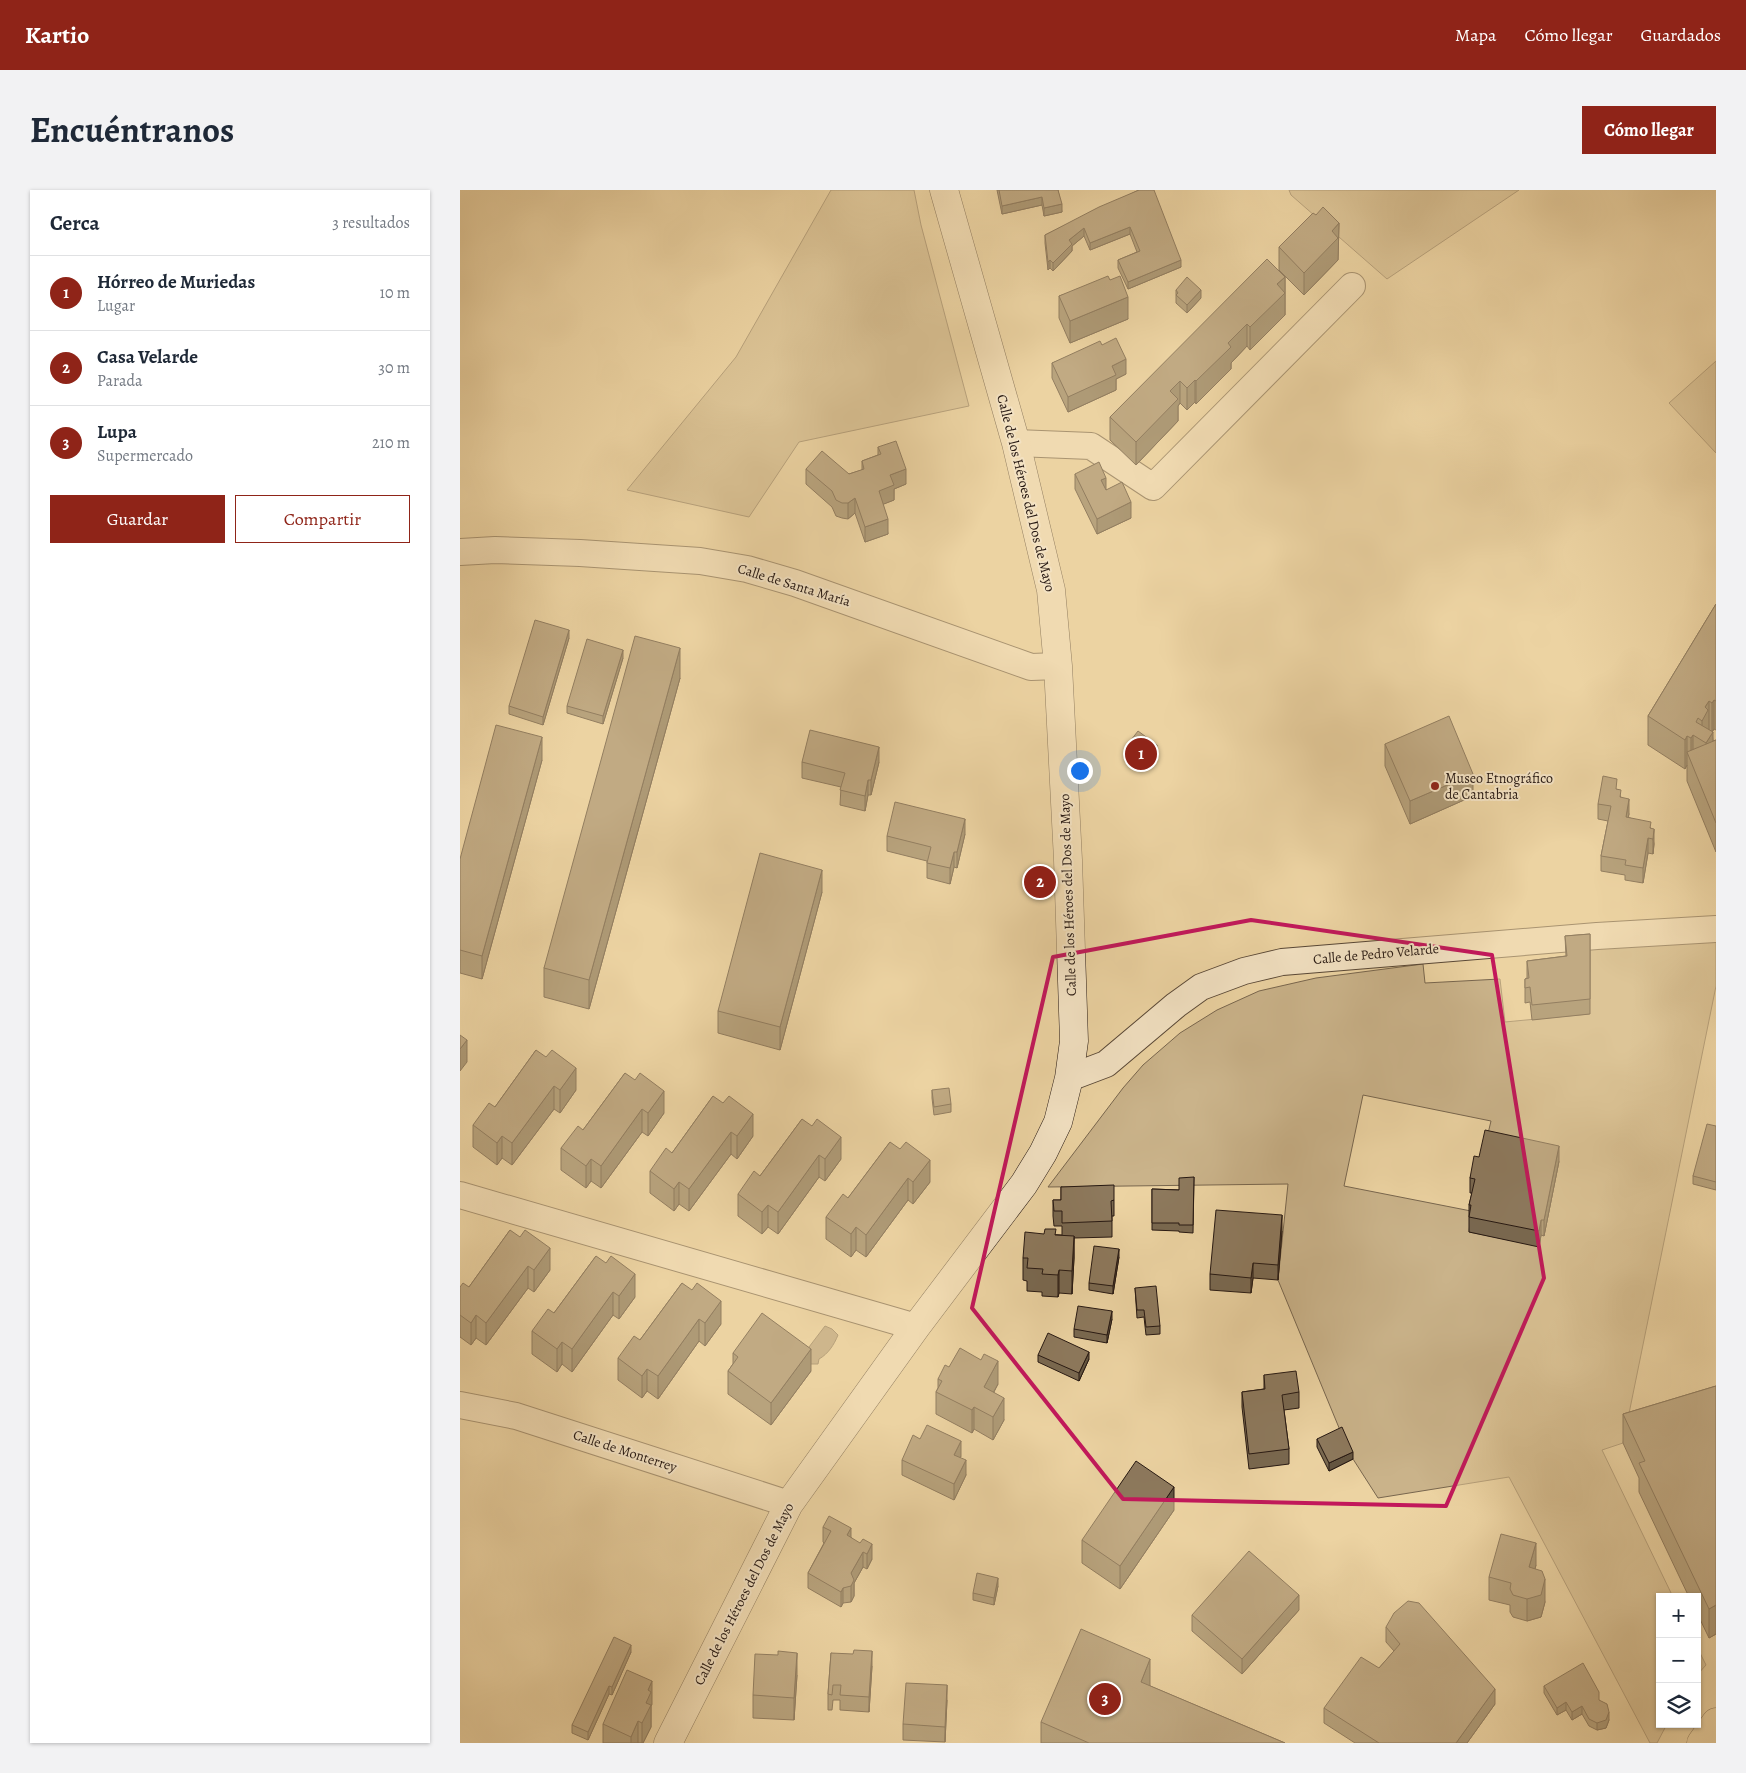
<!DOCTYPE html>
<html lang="es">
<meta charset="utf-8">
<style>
body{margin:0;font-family:Alegreya,serif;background:#f2f2f3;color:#1f2937}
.controls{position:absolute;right:15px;bottom:15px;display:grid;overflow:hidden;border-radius:0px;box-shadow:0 1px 4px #0004}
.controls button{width:45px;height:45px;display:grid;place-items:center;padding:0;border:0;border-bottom:1px solid #e0e1e3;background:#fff;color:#1f2937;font:25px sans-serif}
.you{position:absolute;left:619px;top:580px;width:18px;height:18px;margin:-12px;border:4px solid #fff;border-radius:50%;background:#1a73e8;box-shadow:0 0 0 8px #1a73e833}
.badge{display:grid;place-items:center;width:32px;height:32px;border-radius:50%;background:#8f2418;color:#fff;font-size:16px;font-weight:700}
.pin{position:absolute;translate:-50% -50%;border:2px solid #fff;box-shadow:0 1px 5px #0006}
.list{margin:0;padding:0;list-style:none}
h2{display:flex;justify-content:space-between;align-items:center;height:65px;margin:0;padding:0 20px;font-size:21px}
h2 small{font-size:16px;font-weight:400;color:#747a83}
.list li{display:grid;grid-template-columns:32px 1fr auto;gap:15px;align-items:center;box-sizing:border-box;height:75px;padding:0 20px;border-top:1px solid #e0e1e3}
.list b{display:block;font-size:19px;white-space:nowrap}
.list p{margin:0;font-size:16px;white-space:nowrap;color:#747a83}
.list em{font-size:16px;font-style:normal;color:#747a83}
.actions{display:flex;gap:10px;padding:15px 20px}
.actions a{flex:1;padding:11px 0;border:1px solid #8f2418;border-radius:0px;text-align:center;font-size:18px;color:#8f2418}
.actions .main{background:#8f2418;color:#fff}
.icon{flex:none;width:28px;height:28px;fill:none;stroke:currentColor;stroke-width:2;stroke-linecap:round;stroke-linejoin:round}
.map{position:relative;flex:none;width:1256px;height:1553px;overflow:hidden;border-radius:0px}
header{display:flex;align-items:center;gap:30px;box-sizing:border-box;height:70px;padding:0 25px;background:#8f2418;color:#fff}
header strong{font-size:24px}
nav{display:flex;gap:28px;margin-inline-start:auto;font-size:18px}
.intro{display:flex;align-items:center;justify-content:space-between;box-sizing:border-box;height:120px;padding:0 30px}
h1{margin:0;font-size:35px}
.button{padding:12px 22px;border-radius:0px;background:#8f2418;color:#fff;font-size:18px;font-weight:700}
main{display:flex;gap:30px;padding:0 30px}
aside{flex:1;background:#fff;border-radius:0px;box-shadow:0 1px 4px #0004}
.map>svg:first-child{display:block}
</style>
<header>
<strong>Kartio</strong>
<nav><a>Mapa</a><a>Cómo llegar</a><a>Guardados</a></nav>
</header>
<div class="intro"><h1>Encuéntranos</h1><a class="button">Cómo llegar</a></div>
<main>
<aside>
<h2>Cerca<small>3 resultados</small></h2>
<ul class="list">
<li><span class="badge">1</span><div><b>Hórreo de Muriedas</b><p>Lugar</p></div><em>10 m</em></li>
<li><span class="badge">2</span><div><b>Casa Velarde</b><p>Parada</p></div><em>30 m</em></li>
<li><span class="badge">3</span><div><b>Lupa</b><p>Supermercado</p></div><em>210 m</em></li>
</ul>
<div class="actions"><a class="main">Guardar</a><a>Compartir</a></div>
</aside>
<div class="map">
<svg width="1256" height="1553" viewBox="0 0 1256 1553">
<rect width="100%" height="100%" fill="#ecd3a2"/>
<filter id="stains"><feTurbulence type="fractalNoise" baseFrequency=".004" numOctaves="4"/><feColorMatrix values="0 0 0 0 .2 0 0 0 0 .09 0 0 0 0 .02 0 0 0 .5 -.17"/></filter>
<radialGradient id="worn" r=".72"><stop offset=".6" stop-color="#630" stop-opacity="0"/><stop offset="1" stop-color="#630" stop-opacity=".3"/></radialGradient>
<path fill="#cab38a" stroke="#78664e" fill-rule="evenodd" d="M371,0h83l7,35 48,181 -170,36 -50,75 -122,-27 109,-133z
M829,0h230l-132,89 -96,-84z
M1256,171v92l-47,-50z
M1256,752v44l-93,457 -21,7 71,147h-13v127h7l-10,19h-7l-141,-266 -131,21 -25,-39 -11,-24 -64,-155 10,-96 -240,3 75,-99 20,-23 37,-32 37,-23 42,-19 57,-13 107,-14 2,19 75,-4 5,43 84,-8 1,-65 11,-2zM903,905l128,26 -6,25 74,16 -15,73h-3l-2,11 -70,-14 2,-21 -127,-25z
M1237,1457l9,18 -9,10z"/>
<path fill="#a99371" stroke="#75624b" d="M365,1136l7,3 6,6c-4,10 -10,19 -19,24l-1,5h-7l-4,-3 2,-14z"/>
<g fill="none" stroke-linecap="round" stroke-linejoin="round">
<g stroke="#584736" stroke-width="28">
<path id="street" d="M556,253l75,3 62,41 199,-201
M0,362l35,-2 85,3 120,8 47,8 48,14 236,84 27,-1
M609,888l37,-14 70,-59 25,-18 43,-16 38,-9 315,-26 119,-7
M0,1005l456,132
M0,1215l56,11 273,88"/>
</g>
<g stroke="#261812" stroke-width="29">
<path id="secondary" d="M208,1553l121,-239 127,-177 108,-143 19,-31 15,-31 11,-44 5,-37 -6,-181 -10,-194 -7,-76 -35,-147 -72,-253"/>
</g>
<g stroke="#261812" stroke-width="29">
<path id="primary" d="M1241,1553l15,-21"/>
</g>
<use href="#street" stroke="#f3e2c3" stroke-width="26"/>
<use href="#secondary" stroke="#f3e2c3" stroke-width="28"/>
<use href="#primary" stroke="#ecd3a2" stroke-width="28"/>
</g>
<path fill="#796850" stroke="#261812" d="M537,0h61l4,22 -18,4 -2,-11 -40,9z
M679,0l42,77 -53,22 -10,-21v-8l19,-8 -7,-18 -40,16 -6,-14 -12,10v5l-19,20 -3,-3 -2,2 -3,-27v-8z
M856,25l23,8 -1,37 -34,35 -25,-25v-23z
M825,87v38l-35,35 -3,-4 -16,17v6l-35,35 -1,-2 -8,8 -7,-7 -2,3v15l-42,44 -26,-25v-23z
M650,90l18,39 -58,24 -11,-25v-22z
M716,100l25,8 -14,15 -11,-10z
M642,155l24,29 -10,5v11l-48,22 -16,-34v-15z
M418,257l28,37 -12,5v11l-11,4 5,30 -23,8 -10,-29 -7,6 -6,-1 -6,-2 -4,-9 -26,-23v-15l43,5 13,-4v-9l16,-6z
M615,284l31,15 25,29 -34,16 -22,-45z
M1256,414v126l-2,-1 -2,3 1,9 3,-1v112l-29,-71v-16l-2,4 -37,-24v-29z
M109,448l-26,87 -34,-11v-8z
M163,468l-20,66 -36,-11v-7z
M220,488l-91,331 -45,-12v-29z
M925,554l88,52 -63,28 -25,-58z
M665,558l32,4 -14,18 -18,-14z
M82,570l-60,219 -22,-6v-114z
M342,572h77l-8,33h-3l-3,16 -25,-6 1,-18 -39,-9z
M1157,599l12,25 -1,3 23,11 3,16 -1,10 -5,-1 -5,30 -18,-3v-5l-24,-4v-15l7,-35 -10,-2v-15z
M505,644l-8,34 -3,-1 -4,17 -23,-6v-17l-40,-10v-15z
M362,702l-42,158 -62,-17v-22z
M1130,744v80l-58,6 -2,-18 -5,1v-24l2,-1v-17l39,-5 -1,-20z
M76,860l40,40 -16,23 -6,-4 -42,56 -10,-7 -5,7 -24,-18v-22l22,-18z
M165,883l39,40 -16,23 -6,-4 -41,56 -10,-7 -5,7 -25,-18v-22l22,-18z
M472,900l19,14v8l-17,3 -2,-17z
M253,906l40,40 -16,23 -6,-5 -42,57 -10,-7 -5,7 -24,-18v-22l22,-18z
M342,929l39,40 -16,22 -6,-4 -41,57 -10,-7 -6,7 -24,-18v-22l22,-18z
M1256,936v64l-23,-6v-8z
M430,952l40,40 -17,22 -5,-4 -42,57 -10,-7 -5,7 -25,-18v-22l22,-19z
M1019,967l80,4 -15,75 -3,-1 -2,12 -70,-15v-27l3,-12h-2v-15z
M734,987l-1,56 -14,-1v-1l-27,-1v-41l27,1z
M601,997l53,13v16h-2v21l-38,1v20l-2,36 -13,-1 -1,4 -16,-1v-4l-15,-1v-10l-4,-1v-22l21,-24 18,1v-9h-8l-1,-10v-16h8z
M50,1040l40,40 -16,22 -6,-4 -42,57 -10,-7 -5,7 -11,-8v-50h9z
M822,1041l-4,49 -25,-2 -2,15 -41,-3v-16z
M136,1066l39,41 -16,22 -6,-4 -41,57 -10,-8 -5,8 -25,-18v-23l22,-18z
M659,1067l-6,37 -24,-4v-7z
M222,1093l39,41 -16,22 -6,-5 -41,58 -11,-8 -5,7 -24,-18v-22l22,-18z
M675,1098l25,38v8l-14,1 -2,-18 -7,1z
M652,1129l-5,24 -33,-6v-8z
M273,1163l78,18 -40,54 -43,-31v-23l5,-7z
M578,1165l51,4 -10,22 -41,-19z
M489,1177l49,17 -4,8 10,28 -11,20 -19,-11 -2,4 -36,-19v-22l2,-4v-9z
M804,1185l35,17v16l-15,2 5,39v15l-40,5 -7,-62v-15l22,-3z
M1256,1196v248l-7,4 -12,-25v-16h-8l-50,-105v-14l-16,-35v-29z
M857,1249l36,20 -24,12 -12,-24z
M501,1266l-1,2 6,17 -12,25 -52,-25v-15z
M714,1320l-54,79 -38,-26v-23z
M363,1337l28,10 21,22 -5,10 -4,-2 -9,16v13l-3,6 -8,1 -2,4 -33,-19v-15l16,-30 -1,-1z
M1076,1375l-1,4 10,33 -4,15 -14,4 -14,-4 -3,-5v-7l-21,-5v-23z
M538,1396l-4,19 -21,-5v-7z
M839,1420l-57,64 -50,-43v-16z
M926,1437l109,77 -28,39h-112l-31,-20v-15l55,-40 15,-17 -8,-9z
M171,1462l-19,43 -3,-1 -21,46 -16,-7v-8z
M371,1463l41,13 -3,46 -29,-2v-10h-7l-1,10h-4v-16z
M337,1485l-3,45 -41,-2v-23z
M690,1496l135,57h-244v-21z
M1084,1496l55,14 10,20 -3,8 -9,2 -8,-4 -7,-12 -10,6 -6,-10 -9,5 -13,-22z
M487,1510l-2,42 -42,-2v-16z
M192,1514l-1,2v21l-8,16h-40v-19z"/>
<path fill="#635541" stroke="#261812" d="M582,7v8l-40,9v-8z
M602,14v8l-18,4v-8z
M879,33l-1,37 -34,35v-22l28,-42z
M670,37v7l-40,16v-7z
M624,38v8l-12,10v5l-19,20v-8l16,-23z
M590,70v8l-2,2v-8z
M721,70v7l-53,22v-7z
M825,87v38l-35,35v-23l27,-43z
M741,100v8l-14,15v-8z
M668,107v22l-58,24v-22z
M787,134v22l-16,17v6l-35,35v-23l32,-38z
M666,169v15l-10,5v11l-48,22v-15l44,-31z
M735,190v22l-8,8v-22z
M720,191v22l-2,3v15l-42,44v-23l34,-51z
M446,279v15l-12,5v11l-15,6v-15l11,-16z
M646,288v16l-5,-14z
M395,308v15l-7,6v-16z
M671,312v16l-34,16v-15z
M428,329v15l-23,8v-15z
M109,440v8l-26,87v-8z
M220,458v30l-91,331v-29z
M163,460v8l-20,66v-8z
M1254,510v29l-2,3v-29z
M1249,511v29l-7,10v-19l3,-14z
M1253,542v29l-7,-18z
M1233,545v29l-2,-4v-22z
M1227,546v29l-2,4v-29z
M82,547v23l-60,219v-23z
M697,555v7l-14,18v-8z
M419,557v15l-8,33v-15z
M1013,584v22l-63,28v-23z
M408,590v15l-3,16v-15z
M1169,609v15l-3,18v-15z
M505,629v15l-8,34v-16z
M1194,639v15l-1,10v-15z
M1188,648v15l-5,30v-15z
M494,662v15l-4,17v-16z
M362,680v22l-42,158v-23z
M7,850v22l-7,9v-22z
M116,878v22l-16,23v-23z
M94,896v23l-42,56v-22z
M204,901v22l-16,23v-23z
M182,919v23l-41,56v-22z
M293,924v22l-16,23v-23z
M271,942v22l-42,57v-22z
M42,946v22l-5,7v-22z
M381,947v22l-16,22v-22z
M1099,956v15l-15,75v-16z
M359,965v22l-41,57v-22z
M131,969v22l-5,7v-22z
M470,970v22l-17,22v-22z
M448,988v22l-42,57v-22z
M219,992v22l-5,7v-22z
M308,1015v22l-6,7v-22z
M822,1025v16l-4,49v-15z
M1081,1030v15l-2,12v-16z
M396,1037v23l-5,7v-23z
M614,1046v22l-2,36v-23z
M90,1058v22l-16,22v-22z
M659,1059v8l-6,37v-8z
M793,1073v15l-2,15v-15z
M68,1076v22l-42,57v-22z
M599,1080v23l-1,4v-22z
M175,1084v23l-16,22v-23z
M153,1102v23l-41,57v-23z
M261,1111v23l-16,22v-23z
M652,1121v8l-5,24v-8z
M16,1125v23l-5,7v-22z
M239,1129v22l-41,58v-23z
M102,1152v22l-5,8v-23z
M351,1159v22l-40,54v-22z
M629,1162v7l-10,22v-8z
M538,1171v23l-14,25v-22z
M187,1179v22l-5,7v-22z
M544,1208v22l-11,20v-23z
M514,1217v22l-2,4v-23z
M501,1251v15l-7,14v-15z
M893,1262v7l-24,12v-8z
M506,1270v15l-12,25v-16z
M714,1297v23l-54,79v-23z
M391,1338v15l-4,-8z
M1076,1353v22l-7,25v-23z
M412,1354v15l-5,10v-15z
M403,1362v15l-9,16v13l-3,6v-29z
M538,1388v8l-4,19v-7z
M1085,1389v23l-4,15 -14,4v-22z
M383,1398v15l-2,4v-15z
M839,1405v15l-57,64v-15z
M1256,1415v29l-7,4v-29z
M171,1455v7l-19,43v-8z
M412,1461v15l-3,46v-15z
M337,1463v22l-3,45v-22z
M690,1469v29l-9,-6z
M192,1491v23l-1,2v21l-8,16h-1v-20l6,-33z
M487,1495v15l-2,42v-15z
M149,1496v8l-21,46v-8z
M1035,1499v15l-28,39h-11z
M1106,1512v8l-9,5v-7z
M1122,1516v8l-10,6v-8z
M1149,1522v8l-3,8 -9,2v-7z
M178,1531v22h-7v-6z"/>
<path fill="#8d795d" stroke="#261812" d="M539,0h59l4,14 -18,4 -2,-11 -40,9z
M679,0h15l27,70 -53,22 -10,-22 22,-9 -10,-24 -40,16 -6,-15 -15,12 3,4 -19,19 -3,-3 -2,2 -3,-27 54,-28z
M863,17l16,16 -7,8 6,7 -34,35 -25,-26 34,-34 3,2z
M807,69l18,18 -8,7 8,9 -35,34 -3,-3 -19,19 3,4 -2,2 -33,32 -1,-1 -8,8 -7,-7 -10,10 8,8 -42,43 -26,-25z
M648,86l2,4 10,-4 8,21 -58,24 -11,-25z
M727,87l14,13 -14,15 -11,-10 2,-2 -2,-3z
M656,148l10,21 -14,7 4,9 -48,22 -16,-34 48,-22 2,4z
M436,251l10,28 -16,6 4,10 -15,6 9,28 -23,8 -10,-29 -7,5h-6l-6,-3 -4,-9 -26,-22 16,-18 27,23 15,-5 -2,-8 19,-7 -3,-7z
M639,272l7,16 -5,2 5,10 16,-8 9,20 -34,17 -22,-45z
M1256,414v97l-2,-1 -2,3 -3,-2 -4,6 3,3 -6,11 -4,-3 -2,4 17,10 -7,11 -13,-8 -2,3 -4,-2 -2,4 -37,-24z
M75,430l34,10 -26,87 -34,-11z
M175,446l45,12 -91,332 -45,-12z
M127,449l36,11 -20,66 -36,-10z
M989,526l24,58 -63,27 -25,-57z
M36,535l46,12 -60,219 -22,-6v-91z
M350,540l69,17 -8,33h-3l-3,16 -25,-6 5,-17 -43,-11z
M678,541l19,14 -14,17 -18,-14z
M1256,550v83l-29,-71z
M1143,586l14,3 -1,10 5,1 -1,7 9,2 -3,18 25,5 -1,6 4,1 -1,10 -5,-1 -5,30 -18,-3 1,-5 -25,-4 10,-50 -13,-2z
M435,612l70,17 -8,33h-3l-4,16 -23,-5 4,-16 -44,-11z
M300,663l62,17 -42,157 -62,-16z
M1130,744v65l-58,6 -2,-18 -5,1v-9l4,-1 -2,-17 40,-5 -2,-20z
M0,845l7,5 -7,9z
M76,860l10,7 6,-7 24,18 -16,22 -6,-4 -42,57 -10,-7 -5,7 -24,-18 16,-22 6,4z
M165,883l10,7 5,-7 24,18 -16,22 -6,-4 -41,57 -10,-7 -5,7 -25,-18 17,-22 5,4z
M489,898l2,16 -17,3 -2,-17z
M253,906l10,7 6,-7 24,18 -16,22 -6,-4 -42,57 -10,-7 -5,7 -24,-18 16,-23 6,5z
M342,929l10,7 5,-7 24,18 -16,22 -6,-4 -41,57 -10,-7 -6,7 -24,-18 16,-23 6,5z
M1247,934l9,2v56l-23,-6z
M1025,940l74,16 -15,74h-3l-2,11 -70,-14 2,-12h-2l6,-26 -5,-1 4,-22 5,1z
M430,952l10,7 6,-7 24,18 -17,22 -5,-4 -42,57 -10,-8 -5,7 -25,-17 17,-23 5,4z
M734,987l-1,48h-14v-2h-27v-34l27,1v-12z
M654,995v15l-3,1 1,20 -50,2v-12h-8l-1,-11h8v-13z
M756,1020l66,5 -4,50 -25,-2 -2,15 -41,-4z
M585,1039h11l-1,6 19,1 -2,35 -13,-1 -1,5 -16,-1 1,-5 -16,-1 1,-10h-5l2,-26 19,2z
M50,1040l10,7 5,-7 25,18 -16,22 -6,-4 -42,57 -10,-8 -5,8 -11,-8v-28l3,-4 6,4z
M634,1056l25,3 -6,37 -24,-3z
M136,1066l10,7 5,-7 24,18 -16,22 -6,-4 -41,57 -10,-7 -5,7 -25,-18 16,-22 6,4z
M222,1093l10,7 5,-7 24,18 -16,22 -6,-4 -41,57 -11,-7 -5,7 -24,-18 16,-22 6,4z
M696,1096l4,40 -14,1 -2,-17h-7l-2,-22z
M618,1116l34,5 -5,24 -33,-6z
M302,1123l49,36 -40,54 -43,-32 10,-14 -5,-4z
M588,1143l41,19 -10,21 -41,-18z
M500,1158l21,12 3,-6 14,7 -14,26 20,11 -11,19 -19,-10 -2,3 -36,-18 6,-11 -4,-2 7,-14 4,2z
M836,1181l3,21 -17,3 7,54 -40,5 -7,-62 23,-3 -1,-14z
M1256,1196v219l-7,4 -70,-146 6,-2 -22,-47z
M467,1235l34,16 -7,14 12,5 -12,24 -52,-24 11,-25 7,4z
M882,1237l11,25 -24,11 -12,-24z
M676,1271l38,26 -54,79 -38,-26z
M369,1326l22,12 -4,7 13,8 3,-4 9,5 -5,10 -4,-2 -12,21 3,7 -3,6 -8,2 -2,4 -33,-19 23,-42 -8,-4z
M1041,1344l35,9 -7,24 13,4 3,8 -4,16 -14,4 -14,-4 -3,-6 1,-6 -22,-6z
M789,1361l50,44 -57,64 -50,-44z
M517,1383l21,5 -4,20 -21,-5z
M948,1411l11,2 76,86 -39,54h-77l-55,-35 37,-51 18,11 21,-24 -14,-17 8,-14z
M621,1439l69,30 -9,23 144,61h-196l-48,-21z
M154,1447l17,8 -19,42 -3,-1 -21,46 -16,-7z
M394,1460l18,1 -3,46 -29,-2 1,-10h-8l-1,10 -4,-1 3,-41 22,1z
M318,1461l19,2 -3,45 -41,-3 2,-41 23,1z
M1123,1473l16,29v8l8,4 2,8 -3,8 -9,3 -8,-4 -7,-13 -10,6 -6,-10 -9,6 -13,-22z
M167,1480l25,11 -4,9 3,2 -5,11 5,2 -9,18 -4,-2 -7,16 -28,-13z
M446,1493l41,2 -2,42 -42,-3z"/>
<path d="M0 0H1256V1553H0ZM791,730l241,35 52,323 -98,228 -323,-7 -151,-191 81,-351z" fill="#ecd3a2" fill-opacity=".55" fill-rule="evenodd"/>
<path fill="none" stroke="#c2185b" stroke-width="4" stroke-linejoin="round" d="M791,730l241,35 52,323 -98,228 -323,-7 -151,-191 81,-351z"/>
<circle fill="#8f2418" stroke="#f3e2c3" stroke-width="2" cx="975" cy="596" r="5"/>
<g text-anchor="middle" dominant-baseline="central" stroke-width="4" stroke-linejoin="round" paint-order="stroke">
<g font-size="14" fill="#261812" stroke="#f3e2c3">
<text transform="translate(566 303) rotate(76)">Calle de los Héroes del Dos de Mayo</text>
<text transform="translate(334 395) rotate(17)">Calle de Santa María</text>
<text transform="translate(608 705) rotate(-92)">Calle de los Héroes del Dos de Mayo</text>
<text transform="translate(916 764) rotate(-5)">Calle de Pedro Velarde</text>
<text transform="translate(165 1261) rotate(18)">Calle de Monterrey</text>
<text transform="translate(284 1404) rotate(-63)">Calle de los Héroes del Dos de Mayo</text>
</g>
<g font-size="14" fill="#261812" stroke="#f3e2c3" text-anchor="start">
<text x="985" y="588">Museo Etnográfico<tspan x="985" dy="16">de Cantabria</tspan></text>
</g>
</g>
<rect width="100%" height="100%" filter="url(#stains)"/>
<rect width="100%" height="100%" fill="url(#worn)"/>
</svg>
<div class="controls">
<button>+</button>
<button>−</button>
<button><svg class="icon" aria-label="layers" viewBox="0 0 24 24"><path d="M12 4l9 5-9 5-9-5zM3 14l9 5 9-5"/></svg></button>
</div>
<div class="you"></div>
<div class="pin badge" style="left:681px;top:564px">1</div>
<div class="pin badge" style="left:580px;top:692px">2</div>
<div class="pin badge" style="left:645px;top:1509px">3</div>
</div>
</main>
